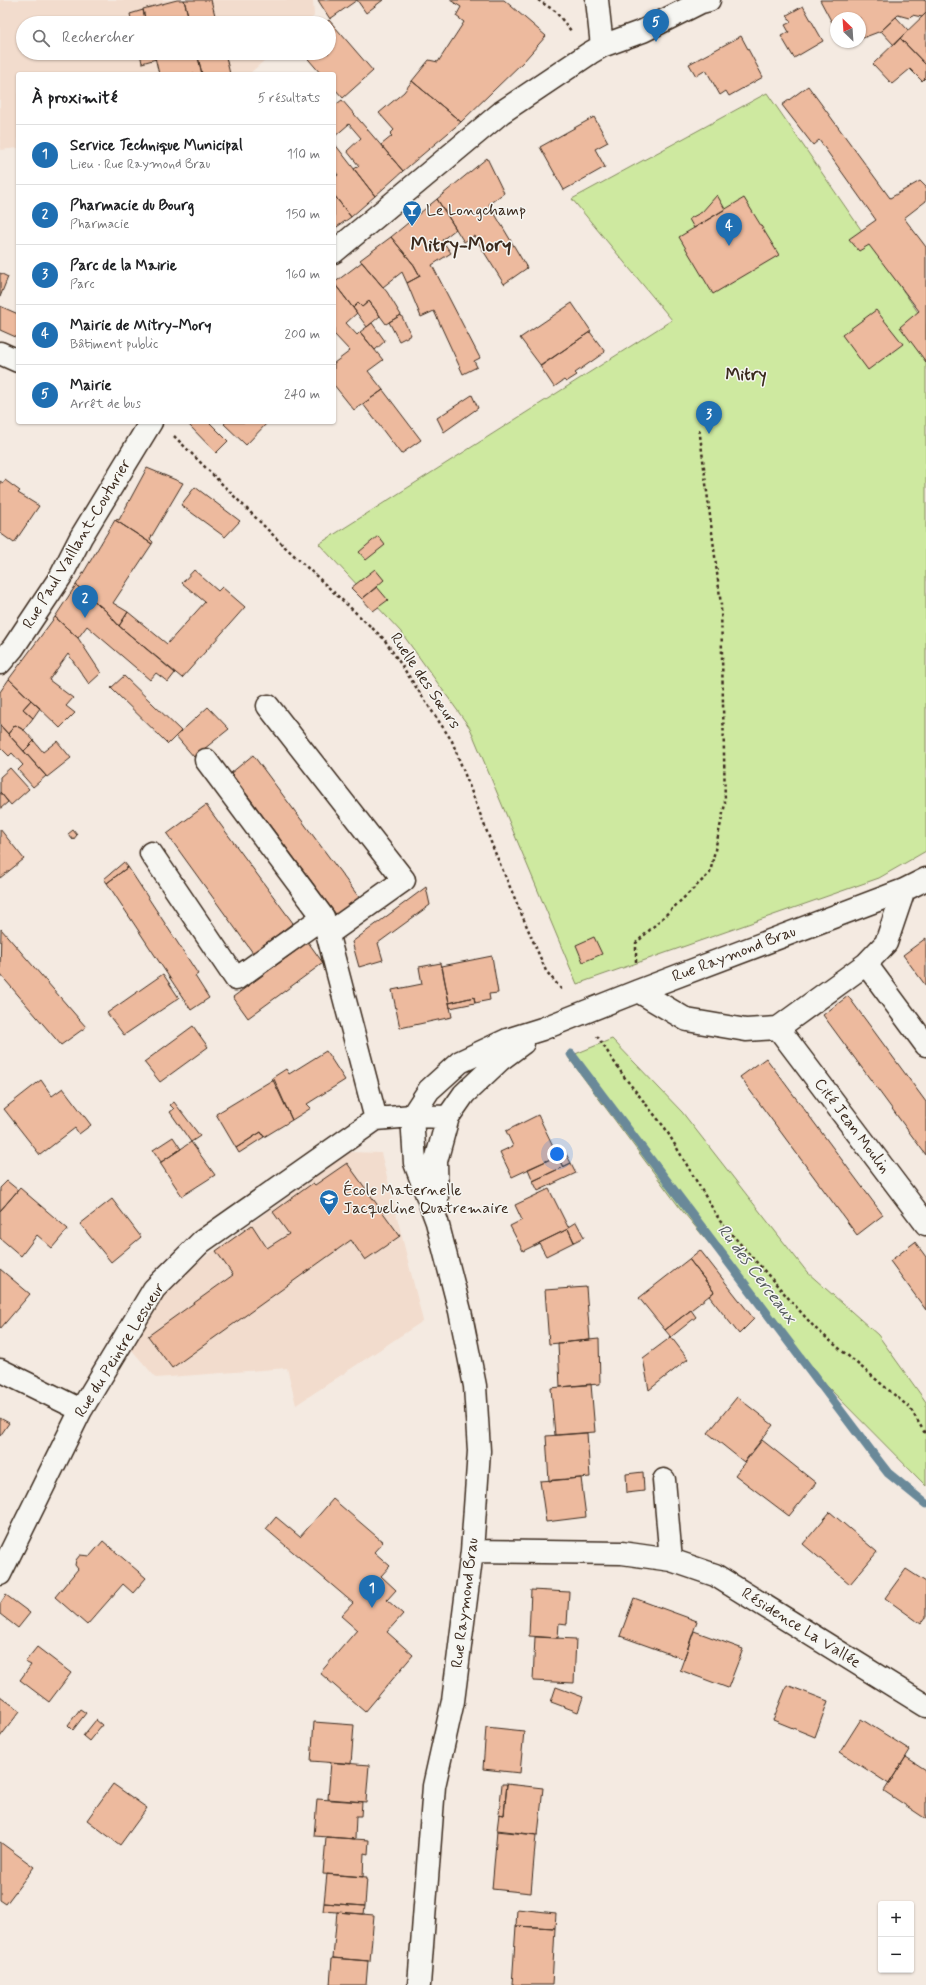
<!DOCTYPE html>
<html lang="fr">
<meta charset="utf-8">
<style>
body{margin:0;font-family:Mynerve,sans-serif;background:#f6f6f6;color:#202124}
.controls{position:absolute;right:12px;bottom:12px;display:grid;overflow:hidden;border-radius:4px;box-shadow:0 1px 3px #0004}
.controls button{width:36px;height:36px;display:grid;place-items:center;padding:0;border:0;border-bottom:1px solid #e0e0e0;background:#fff;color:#202124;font:20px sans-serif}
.compass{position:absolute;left:830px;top:12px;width:36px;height:36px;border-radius:50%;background:#fff;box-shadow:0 1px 3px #0004;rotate:335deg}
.you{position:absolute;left:557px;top:1154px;width:14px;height:14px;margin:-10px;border:3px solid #fff;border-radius:50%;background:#1a73e8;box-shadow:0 0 0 6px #1a73e833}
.badge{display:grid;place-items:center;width:26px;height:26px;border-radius:50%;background:#1f6fb2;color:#fff;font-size:13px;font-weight:700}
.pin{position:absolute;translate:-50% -33px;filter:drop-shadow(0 1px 2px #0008)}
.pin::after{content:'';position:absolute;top:21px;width:14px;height:12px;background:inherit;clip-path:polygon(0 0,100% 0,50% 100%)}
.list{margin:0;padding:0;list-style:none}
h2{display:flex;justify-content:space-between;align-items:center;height:52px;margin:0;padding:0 16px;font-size:17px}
h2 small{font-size:13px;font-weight:400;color:#757577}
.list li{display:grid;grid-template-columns:26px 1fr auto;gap:12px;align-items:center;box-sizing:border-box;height:60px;padding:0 16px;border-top:1px solid #e0e0e0}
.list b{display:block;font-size:15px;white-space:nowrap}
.list p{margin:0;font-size:13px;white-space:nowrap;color:#757577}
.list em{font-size:13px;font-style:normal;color:#757577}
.icon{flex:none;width:22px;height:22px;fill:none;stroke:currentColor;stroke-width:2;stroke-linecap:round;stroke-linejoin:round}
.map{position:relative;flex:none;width:926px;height:1985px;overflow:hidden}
.search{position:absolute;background:#fff;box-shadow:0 1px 3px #0004;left:16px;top:16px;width:320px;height:44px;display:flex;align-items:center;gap:10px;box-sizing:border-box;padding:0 14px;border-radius:22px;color:#757577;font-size:15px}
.panel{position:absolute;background:#fff;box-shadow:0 1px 3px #0004;left:16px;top:72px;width:320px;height:352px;border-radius:4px}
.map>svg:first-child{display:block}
</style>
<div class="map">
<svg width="926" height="1985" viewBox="0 0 926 1985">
<rect width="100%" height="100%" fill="#f4eae1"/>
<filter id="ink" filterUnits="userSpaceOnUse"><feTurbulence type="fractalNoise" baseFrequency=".025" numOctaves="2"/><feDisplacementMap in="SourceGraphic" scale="8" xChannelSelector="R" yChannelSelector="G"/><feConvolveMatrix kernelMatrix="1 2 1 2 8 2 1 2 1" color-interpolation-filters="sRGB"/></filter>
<g filter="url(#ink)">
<path fill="#f2dccd" d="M0,0h313l1,16 -7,7h-284v30h250l-24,21h-231v74l-18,2z
M349,1152l32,1 42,168 -127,84 -9,-37 -131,10 -25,-29 43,-69z"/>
<path fill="#cee9a0" stroke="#848a5f" d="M767,93l159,231v527l-47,27 -302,106 -107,-256 -69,-96 -82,-88 353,-224 -100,-121z
M612,1039l70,73 125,160 71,63 48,67v84l-101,-102 -145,-176 -112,-151z"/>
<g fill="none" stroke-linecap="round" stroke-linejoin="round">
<path stroke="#6a8999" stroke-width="9" d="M571,1054l303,401 14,18 38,31"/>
</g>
<path fill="#edba9e" stroke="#3b2a1e" d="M177,0h7l6,23h-44l-3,-14z
M184,0h27l6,23h-27z
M318,0h39l-27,19z
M357,0h26l-17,13z
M450,0h54l42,36 -22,25 -63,61 -49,-41 17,-21 9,2 26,-40 -8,-6 5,-9z
M820,0h103l3,1v12l-4,4 -10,-2 -3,3 -11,-3 -17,16 -21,8v-21h-24v12z
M803,6l20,35 -29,17 -13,-22 8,-4 -4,-7 6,-3 -4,-7z
M143,10l3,13h-14l-2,-9z
M926,13v52l-26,-27z
M896,17l12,13 -14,15 -13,-14z
M329,20l44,51 -30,27 -9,-10v-14h-13l-18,-21h26v-30h-4z
M741,36l22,41 -34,19 -3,-5 -6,4 -14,-25 -10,6 -7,-12z
M900,38l26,27v12l-4,4 -12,-12 -18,15 -19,-20z
M140,53h14l2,6 -14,4z
M154,53h43l5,21h-43z
M197,53h28l5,21h-28z
M412,81l49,41 -58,49 -22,-26 11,-9 -2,-2 4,-4 -15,-17 25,-21z
M808,86l82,112 30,-17 6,6v14l-22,17 22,29v115l-26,-35 19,-16 -50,-66 -10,6 -10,-12 27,-19 -57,-80 -6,5 -31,-40z
M342,100l61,71 -28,25 -21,-27 5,-3 -12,-15 14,-13 -12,-14 -15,13v-31z
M594,117l14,25 -13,7 10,18 -41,23 -24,-43z
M334,143l41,53 -24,21 -17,-22v-17l4,-3 -4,-5z
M487,158l17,35 -15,11 38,64 -23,16 -30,-48 -10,6 -27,-43z
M334,195l17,22 -17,12z
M717,195l8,14 -31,19 -5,-9 13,-7z
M744,198l35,57 -66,39 -34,-57z
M437,199l19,30 -14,11 9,13 -19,12 48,93 -6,3 3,6 -14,7 -29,-63 -13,6 -14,-34 13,-7 -6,-11 -23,-28z
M391,237l23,28 6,11 -13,7 -5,-11 -19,15 -23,-27z
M362,262l25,30 14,23 -15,9 -17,-23 -7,6 -4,-4 -5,5 -19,-25z
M0,273l8,4 -8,20z
M334,283l23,30 -11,10 11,12 3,-3 23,28 -15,11 15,19 -29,20 -20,-25v-22l16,-12 -16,-17z
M369,301l11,15 -13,11 -14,-19 5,-5 4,4z
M572,303l19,28 -50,35 -21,-28z
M0,306l18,8v24l-18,-8z
M876,310l27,34 -35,26 -26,-35z
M401,315l10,20 -12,6 -10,-19z
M372,323l13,18 -10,9 -15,-18z
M590,332l15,20 -30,21 2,2 -11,7 -2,-2 -10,7 -14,-21z
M383,390l38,50 -20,14 -38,-50z
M472,395l6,13 -34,24 -7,-14z
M191,422h18l19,19 -12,12 -27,-28z
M226,422h42l-22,23 -22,-21z
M147,468l36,15 -33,56 3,3 -1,2 -37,-24 1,-1 3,1z
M5,480l15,11 -2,2 21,13 -25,37 -14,-10v-52l3,2z
M195,487l45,34 -15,16 -44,-32z
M115,520l37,24 -39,59 15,9 -9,14 -13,-15 -30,-26z
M378,536l7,9 -19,15 -7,-8z
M375,569l9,11 -22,19 -11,-11z
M194,570l24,21 4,-4 23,20 -63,71 -63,-52 9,-14 39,32 38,-42 -23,-19z
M76,585l30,26 13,15 56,47 -7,9 -12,-9 -6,7 -63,-54 -9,12 -23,-21z
M377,587l11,13 -15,11 -11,-12z
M55,617l23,21 23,35 -12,11 -21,-30 -19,26 24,18 -7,8 9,7 -15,15 -51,-49z
M124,676l57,55 -13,13 -57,-56z
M9,679l22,21 -8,9 10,9 -9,12 -9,-5 -7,9 -8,-9v-33z
M31,700l9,8 -7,10 -10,-9z
M208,707l21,22 -35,28 -18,-21z
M0,725l46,51 -13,11 -15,-17 5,-5 -11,-12 -3,3 -9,-9z
M15,725l10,6 9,10 -10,10 -16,-17z
M34,741l9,11 14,-11 14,17 -24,19 -23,-26z
M253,755l108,145 -23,17 -107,-144z
M10,768l19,21 -18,16 -11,-13v-15z
M0,792l8,10 -8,7z
M206,805l87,118 -40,30 -86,-119z
M0,829l24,30 -24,19z
M73,830l4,5 -4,5 -5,-6z
M124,862l4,5 -21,16 -3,-4z
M128,867l70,107 -3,2 14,22 -18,12 -84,-127z
M426,887l4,18 -52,38 5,17 -24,7 -7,-25z
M1,929l85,98 -25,18 -61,-71z
M594,937l8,17 -19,8 -7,-17z
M926,938v48l-23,-31z
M308,942l15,21 -75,55 -15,-21z
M492,956l6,37 -9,1 1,6 -15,3 -1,-6 -25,6 -7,-37z
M441,963l11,54 -52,11 -8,-38 30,-6 -3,-17z
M163,974l16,24 -55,37 -17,-22z
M848,996l78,106v53l-103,-140z
M474,997l1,6 -25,5 -1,-5z
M193,1026l15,21 -48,35 -16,-20z
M326,1051l19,29 -38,24 4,4 -19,12 -20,-42 14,-9 3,5z
M766,1058l117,157 -26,20 -117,-158z
M274,1079l18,41 -28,17 -3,-5 -25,16 -20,-34z
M41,1080l11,16 11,-8 28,37 -12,9 -4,-6 -35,27 -36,-46z
M174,1102l26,34 -9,6 -21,-30 4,-3 -4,-4z
M538,1115l19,39 7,-4 7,13 -8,4 -6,-11 -45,21 -12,-25 13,-6 -7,-15z
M261,1132l3,5 -25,16 -3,-5z
M173,1137l8,12 -20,13 -8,-12z
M191,1142l24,33 -33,21 -22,-33z
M557,1156l6,11 -30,14 -5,-12z
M347,1163l53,73 -35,24 -14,-20 -179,128 -24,-32 85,-61 -17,-24 36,-26 15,23 22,-14 -16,-22 40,-29 2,2z
M571,1163l5,10 -38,18 -5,-10z
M7,1181l11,9 -18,21v-23z
M20,1188l48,41 -16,19 -15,-13 -16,21 -21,-18v-27z
M549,1189l19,38 8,-5 8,15 -10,5 -6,-13 -45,22 -13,-25 12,-6 -7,-15z
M112,1199l29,38 -30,25 -31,-38z
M568,1229l6,13 -28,14 -7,-13z
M915,1242l11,15v53l-36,-49z
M700,1250l54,69 -15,15 -30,-38 5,-4 -25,-33z
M689,1259l25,33 -49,38 -26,-32z
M0,1269l30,25 -30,35z
M586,1287l4,53 -41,4 -4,-54z
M691,1310l5,7 -25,20 -6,-7z
M671,1337l17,22 -39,31 -6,-32z
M599,1339l1,45 -40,3 -2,-44z
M591,1384l4,48 -40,3 -4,-47z
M737,1397l36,28 -29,37 -36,-29z
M0,1418l9,5 -9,13z
M587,1433l3,44 -41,4 -3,-45z
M762,1440l54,43 -27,33 -54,-41z
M643,1472l1,19 -17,2 -1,-19z
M581,1478l5,39 -40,5 -6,-41z
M333,1499l50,43 -9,10 16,14 -9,10 15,14 -9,10 16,14 -16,18 26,23 -48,57 -45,-39 37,-43 -16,-14 12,-13 -87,-74 10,-12 24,20z
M830,1512l47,40 -27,32 -47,-40z
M103,1541l43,37 -13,15 -10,-9 -36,41 -32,-28 23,-28 -3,-4 1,-5 4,-5 10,1z
M906,1569l20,13v35l-5,7 -36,-26z
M531,1590l38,2 -2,32 -8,-1 -1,15 -29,-2z
M6,1595l24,18 -12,15 -18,-14v-10z
M634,1598l63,23 -13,38 -64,-23z
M694,1631l49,18 -15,39 -48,-18z
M535,1637l41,2 -2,44 -41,-2z
M37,1647l34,26 -22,29 -29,-22 11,-15 -6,-3z
M787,1685l41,16 -13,36 -42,-17z
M556,1687l27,10 -5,15 -27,-10z
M0,1696l20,15 -20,26z
M80,1709l6,4 -13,17 -5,-5z
M861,1719l49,31 -21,34 -49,-32z
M96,1720l6,5 -13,16 -6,-5z
M314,1722l40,3 -3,39 -40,-3z
M486,1727l38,4 -4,42 -37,-4z
M906,1757l20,13v49l-42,-28z
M331,1762l38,3 -3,37 -38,-3z
M113,1784l34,24 -27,37 -33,-25z
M502,1784h5l-3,31 -5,-1z
M507,1784l36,4 -5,47 -41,-5 2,-16 5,1z
M317,1799l45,3 -1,14h-5l-1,23 -41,-3z
M497,1831l39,4 -5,58 -39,-4z
M326,1837l43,3 -1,14 -4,-1 -1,24 -40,-3z
M0,1842l34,25 -28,37 -6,-4z
M327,1874l40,3 -2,29 -41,-3z
M324,1903l41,3 -1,8 -41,-3z
M517,1909l39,4 -1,15 -39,-2z
M337,1912l37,3 -4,46 -37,-3z
M516,1926l39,2 -3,57h-40z
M332,1958l36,3 -2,24h-36z"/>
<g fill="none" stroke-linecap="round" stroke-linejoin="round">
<g stroke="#3b2a1e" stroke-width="25">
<path id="minor" d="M597,0l5,46
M334,252l168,-140 88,-59 12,-7 41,-15 58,-29 8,-2
M0,353l18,8
M0,663l13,-15 48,-72 20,-39 70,-115
M268,706l136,174 -76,54
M206,760l117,157 53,202
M151,853l85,126 87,-62
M866,964l60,81
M638,991l49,29 59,10 32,-2 88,-64 20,-21 18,-53
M778,1028l148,196
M437,1204l-1,-43 12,-44 16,-23 36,-34 23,-17
M0,1370l81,40
M664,1480l7,80
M472,1551l150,2 49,7 44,15 211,131
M0,1574l81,-164 73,-121 47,-47 175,-123 36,-3 36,1
M419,1985l15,-199 19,-85 19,-150 7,-100 -4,-65 -15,-75 -23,-89 -22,-59 -3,-47 17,-26 31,-28 47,-22 35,-11 96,-38 266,-101 22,-11"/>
</g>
<path stroke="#3b2a1e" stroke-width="2.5" stroke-dasharray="3 3" stroke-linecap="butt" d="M538,0l17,11 17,21
M174,436l110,110 100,93 68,102 42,109 52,121 17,20
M636,962v-19l74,-70 15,-69 -4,-199 -22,-178
M597,1036l28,42 40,50 55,93 95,107 95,80 16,27"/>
<use href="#minor" stroke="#f6f6f2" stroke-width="22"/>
</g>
</g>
<defs>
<g id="bar-pin" transform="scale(1)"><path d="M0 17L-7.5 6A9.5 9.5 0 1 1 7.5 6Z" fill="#1f6fb2" stroke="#f6f6f2"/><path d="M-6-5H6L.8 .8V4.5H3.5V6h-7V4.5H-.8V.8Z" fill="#fff"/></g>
<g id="school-pin" transform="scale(1)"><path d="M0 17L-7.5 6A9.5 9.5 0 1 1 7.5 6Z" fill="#1f6fb2" stroke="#f6f6f2"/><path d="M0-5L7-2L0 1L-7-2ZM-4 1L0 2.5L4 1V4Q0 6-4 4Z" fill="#fff"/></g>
</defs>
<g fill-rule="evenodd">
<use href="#bar-pin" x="412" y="210"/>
<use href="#school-pin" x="329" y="1199"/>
</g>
<g text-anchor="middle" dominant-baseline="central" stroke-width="3" stroke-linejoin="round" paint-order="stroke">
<g font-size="16" fill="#3b2a1e" stroke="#f6f6f2" text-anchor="start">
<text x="426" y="210">Le Longchamp</text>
<text x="343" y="1190">École Maternelle<tspan x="343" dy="18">Jacqueline Quatremaire</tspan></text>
</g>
<g font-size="16" fill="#3b2a1e" stroke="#f6f6f2">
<text transform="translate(77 544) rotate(-59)">Rue Paul Vaillant-Couturier</text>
<text transform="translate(425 681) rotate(56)">Ruelle des Sœurs</text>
<text transform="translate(734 954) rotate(-21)">Rue Raymond Brau</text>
<text transform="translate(852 1126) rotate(53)">Cité Jean Moulin</text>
<text transform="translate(120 1350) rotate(-58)">Rue du Peintre Lesueur</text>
<text transform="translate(465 1603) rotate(-83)">Rue Raymond Brau</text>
<text transform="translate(801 1628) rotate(32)">Résidence La Vallée</text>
</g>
<g font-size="17" font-weight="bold" fill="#3b2a1e" stroke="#f6f6f2">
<text x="746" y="375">Mitry</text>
</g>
<g font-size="17" font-style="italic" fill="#53595c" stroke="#f6f6f2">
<text transform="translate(757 1274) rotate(53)">Ru des Cerceaux</text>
</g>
<g font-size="20" font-weight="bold" fill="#3b2a1e" stroke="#f6f6f2">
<text x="461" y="245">Mitry-Mory</text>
</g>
</g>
</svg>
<div class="controls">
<button>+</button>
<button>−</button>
</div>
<svg class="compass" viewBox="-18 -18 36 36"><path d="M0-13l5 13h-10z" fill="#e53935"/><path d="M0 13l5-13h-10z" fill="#757577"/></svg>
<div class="you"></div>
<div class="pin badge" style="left:372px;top:1608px">1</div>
<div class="pin badge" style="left:85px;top:618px">2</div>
<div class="pin badge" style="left:709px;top:434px">3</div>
<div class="pin badge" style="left:729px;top:246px">4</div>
<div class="pin badge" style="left:656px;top:42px">5</div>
<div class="search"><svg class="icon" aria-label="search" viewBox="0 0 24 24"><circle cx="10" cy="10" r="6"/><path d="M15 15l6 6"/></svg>Rechercher</div>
<section class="panel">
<h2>À proximité<small>5 résultats</small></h2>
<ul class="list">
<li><span class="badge">1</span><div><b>Service Technique Municipal</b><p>Lieu · Rue Raymond Brau</p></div><em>110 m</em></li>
<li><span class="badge">2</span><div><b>Pharmacie du Bourg</b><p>Pharmacie</p></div><em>150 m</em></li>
<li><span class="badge">3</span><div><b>Parc de la Mairie</b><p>Parc</p></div><em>160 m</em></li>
<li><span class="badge">4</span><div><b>Mairie de Mitry-Mory</b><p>Bâtiment public</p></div><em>200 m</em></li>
<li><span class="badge">5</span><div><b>Mairie</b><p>Arrêt de bus</p></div><em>240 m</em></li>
</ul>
</section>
</div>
